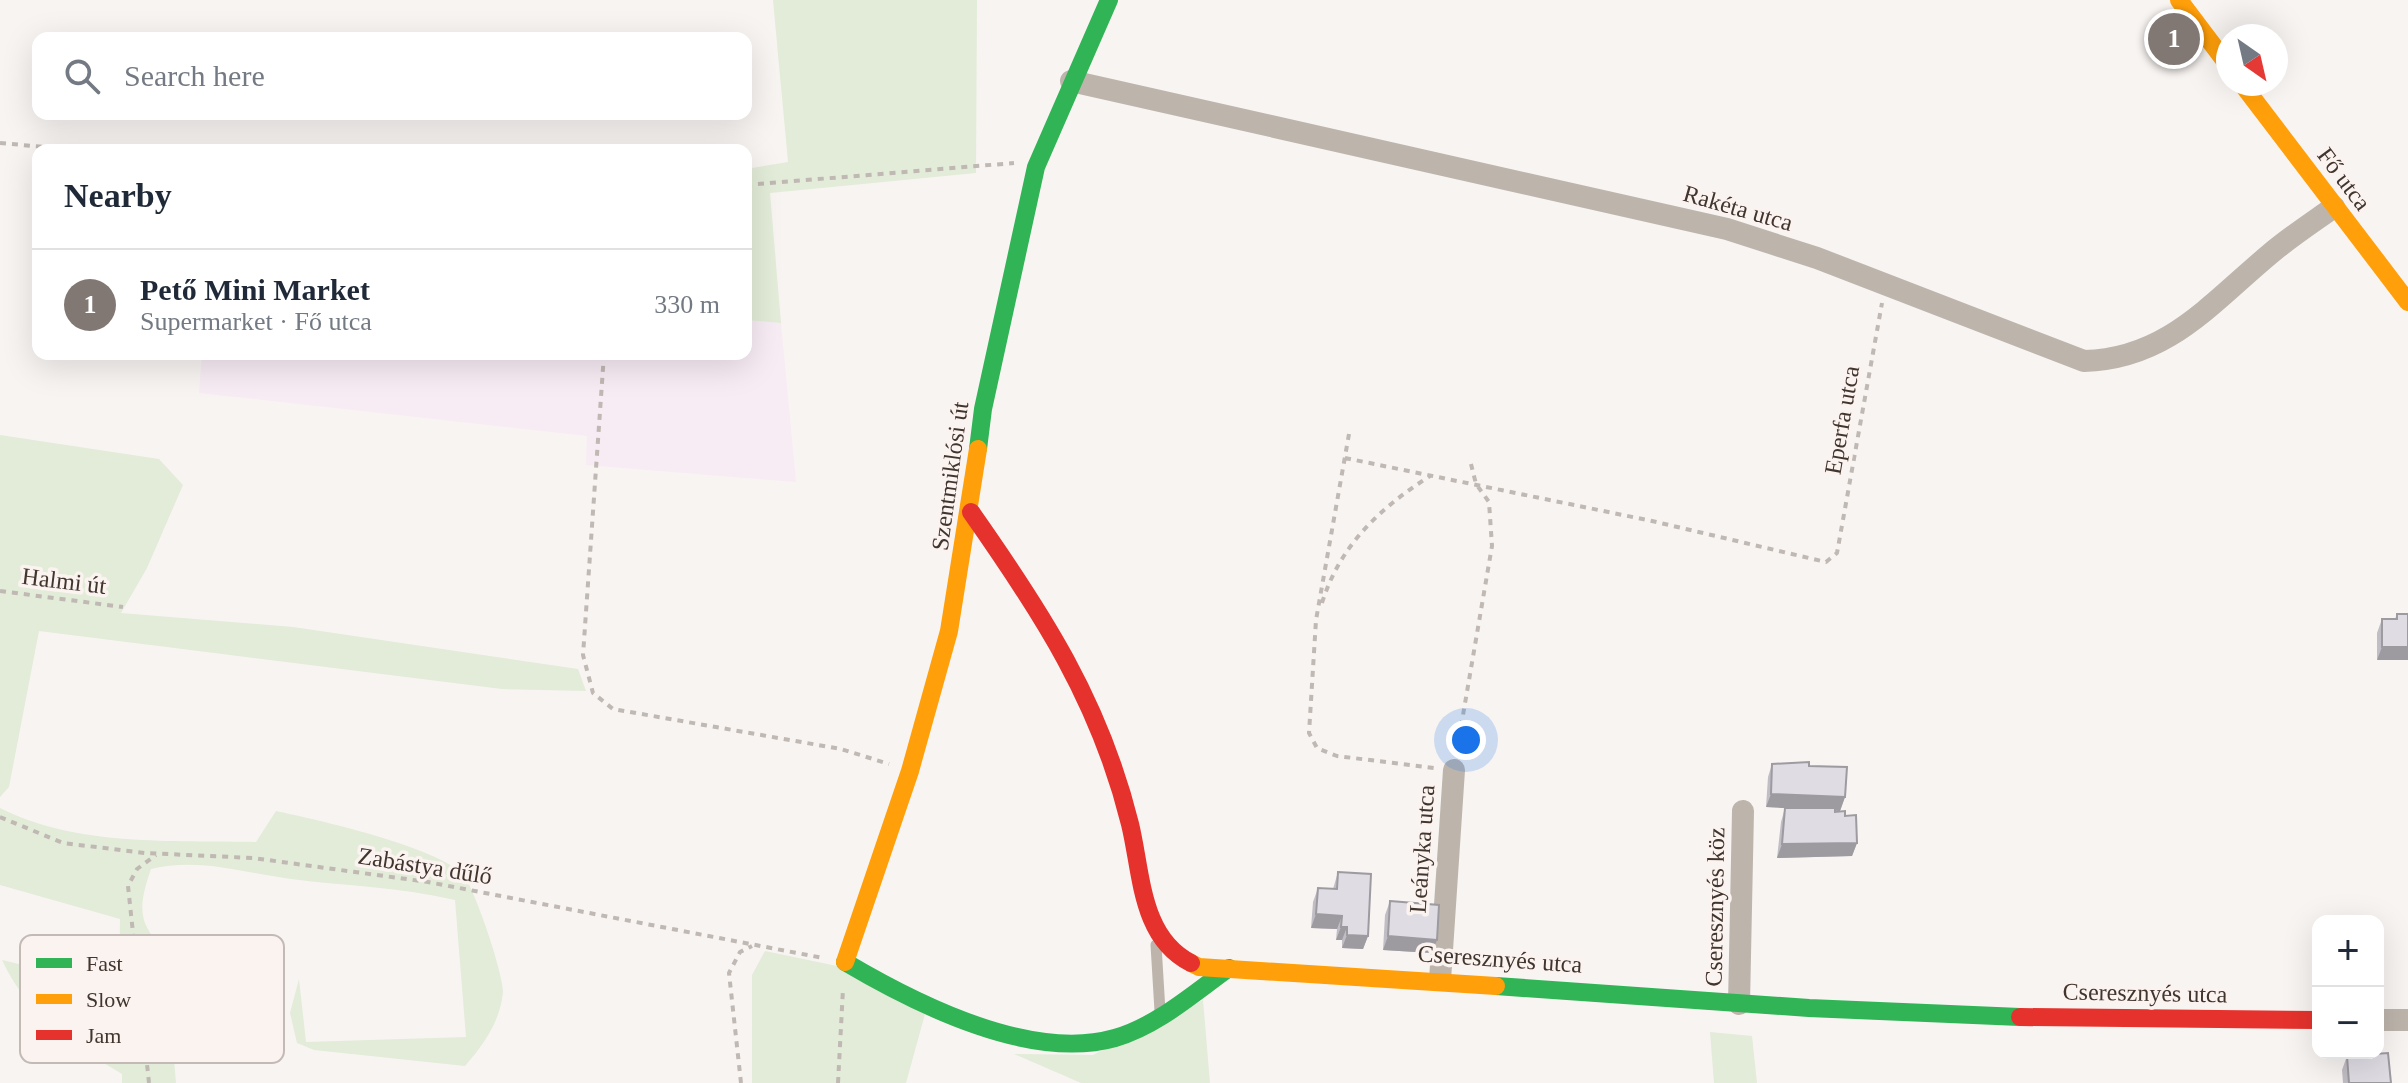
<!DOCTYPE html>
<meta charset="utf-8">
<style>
body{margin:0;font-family:Georgia,serif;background:#f2f2f3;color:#1f2937}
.controls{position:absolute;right:24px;bottom:24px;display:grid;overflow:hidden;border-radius:16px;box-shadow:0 8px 32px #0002}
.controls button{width:72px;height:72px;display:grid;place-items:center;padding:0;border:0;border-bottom:2px solid #e0e1e3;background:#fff;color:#1f2937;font:40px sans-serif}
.compass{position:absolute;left:2216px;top:24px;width:72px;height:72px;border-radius:50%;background:#fff;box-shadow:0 8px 32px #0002;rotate:146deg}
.you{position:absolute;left:1466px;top:740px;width:28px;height:28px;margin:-20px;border:6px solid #fff;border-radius:50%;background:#1a73e8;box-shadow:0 0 0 12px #1a73e833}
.badge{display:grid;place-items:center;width:52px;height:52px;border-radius:50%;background:#827873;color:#fff;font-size:26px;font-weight:700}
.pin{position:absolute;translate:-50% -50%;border:4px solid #fff;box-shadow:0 2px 8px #0006}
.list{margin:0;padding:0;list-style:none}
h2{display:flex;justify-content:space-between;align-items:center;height:104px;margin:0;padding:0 32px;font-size:34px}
h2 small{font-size:26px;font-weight:400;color:#747a83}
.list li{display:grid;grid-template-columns:52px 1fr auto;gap:24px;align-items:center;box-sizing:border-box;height:112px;padding:0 32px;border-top:2px solid #e0e1e3}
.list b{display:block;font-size:30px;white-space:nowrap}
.list p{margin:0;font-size:26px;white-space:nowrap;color:#747a83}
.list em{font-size:26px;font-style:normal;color:#747a83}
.icon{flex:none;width:44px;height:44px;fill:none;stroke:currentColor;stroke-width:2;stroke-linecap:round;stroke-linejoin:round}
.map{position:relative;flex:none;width:2408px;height:1083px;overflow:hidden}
.search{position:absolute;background:#fff;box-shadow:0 8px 32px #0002;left:32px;top:32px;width:720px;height:88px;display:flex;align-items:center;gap:20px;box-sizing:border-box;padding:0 28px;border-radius:16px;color:#747a83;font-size:30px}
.panel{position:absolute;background:#fff;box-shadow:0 8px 32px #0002;left:32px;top:144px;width:720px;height:216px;border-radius:16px}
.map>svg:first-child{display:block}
</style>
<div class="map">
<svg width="2408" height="1083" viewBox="0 0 2408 1083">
<rect width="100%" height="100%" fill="#f8f4f2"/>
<path fill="#f7ebf4" d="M746,320l35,3 15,159 -210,-17 1,-29 -388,-43 3,-39h544z"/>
<path fill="#e2ecd8" d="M773,0h204l-1,173 -206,20 11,130 -35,-3v-151l42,-7z
M0,435l159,24 24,26 -36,83 -26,45 172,14 285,42 8,22 -84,-2 -463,-58 -30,156 -9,10z
M0,808c76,39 173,32 256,34l20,-31c46,10 149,33 185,61 12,10 43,104 42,120 -3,30 -19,52 -38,74l-151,-16 -17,-7 -7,-30 9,-34 7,63 160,-5 -11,-137c-55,-13 -109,-14 -164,-21 -47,-6 -92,-22 -140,-10 -11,32 -16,55 13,78l12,136h-54v-9c-52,-31 -93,-57 -120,-114l117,28 1,-69 -120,-34z
M765,951l72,15 88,48 -19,69h-154v-108z
M1203,1000l7,83h-129l-67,-29 79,1z
M1710,1032l42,4 5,47h-43z"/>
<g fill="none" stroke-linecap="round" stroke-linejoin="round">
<path stroke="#bfb8b3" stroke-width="4" stroke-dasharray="6 6" stroke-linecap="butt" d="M0,143l78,7
M746,185l268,-22
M604,354l-21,301 10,38 20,16 228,40 48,15
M1349,434l-33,186 -7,113 8,15 20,8 97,12
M1345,458l307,63 174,41 11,-9 45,-250
M0,591l123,16
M1322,603c18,-58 58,-95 108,-127
M1457,750l35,-204 -3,-44 -13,-18 -5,-20
M0,817l63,26 82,10 108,5 175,24 395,76
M149,1083l-21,-197 9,-17 19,-14
M741,1083l-12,-110 11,-21 12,-6
M838,1083l5,-94"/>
<path stroke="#bdb5ac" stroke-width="11" d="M1156,945l4,66"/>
<path stroke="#bdb5ac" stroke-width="22" d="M1071,81l656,148 90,29 267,103c83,-2 127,-58 186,-107 20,-17 43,-32 64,-47
M1440,980l14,-210
M1739,1004l4,-193
M2378,1020h30"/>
<path stroke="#30b455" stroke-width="18" d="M978,449l5,-40 53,-242 73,-167
M845,962c71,42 185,100 270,76 42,-12 79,-45 114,-70
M1496,986l313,22 211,9"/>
<path stroke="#ff9f0a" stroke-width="18" d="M2179,0l49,65
M2242,84l166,218
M845,962l65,-191 39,-140 29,-182
M1191,963l8,4 297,19"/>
<path stroke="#e5322d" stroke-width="18" d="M971,512c71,101 129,190 159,312 12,49 10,113 61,139
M2020,1017l298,3"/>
</g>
<path fill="#c1bdc4" d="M2397,614h11l-31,46v-27l5,-14h13z
M1772,764l37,2 36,31 -5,14 -5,-1v2l10,4 12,27 -5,13 -75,2 4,-36 4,-14h4l-23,-1 2,-30z
M1338,872l30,64 -5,13 -21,-1v-8h-6l1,-11 -26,-1 2,-26 5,-14 15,1z
M1390,901l42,52 -49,-3 2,-35z
M2347,1056l44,27h-48l-1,-13z"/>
<path fill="#9d9aa0" d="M2382,647h26v13h-31z
M1771,794l74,3 -5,14 -74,-4z
M1857,843l-5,13 -75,2 5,-14z
M1316,914l26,2 -5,13 -26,-1z
M1341,927h6l-5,13h-6z
M1347,935l21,1 -5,13 -21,-1z
M1388,936l49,4 -5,13 -49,-3z"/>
<path fill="#e0dce4" stroke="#9d9aa0" stroke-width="2" d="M2397,614h11v33h-26v-28h15z
M1809,762v4l38,1 -2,30 -74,-3 1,-30z
M1785,808h50v4l10,-1v5l11,-1 1,28 -75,1z
M1338,872l33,2 -3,62 -21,-1v-8h-6l1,-11 -26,-2 2,-26 19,1z
M1390,901l49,4 -2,35 -49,-4z
M2388,1053l3,30h-42l-2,-27z"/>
<g text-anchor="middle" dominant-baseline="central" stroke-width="7" stroke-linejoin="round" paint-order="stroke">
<g font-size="24" fill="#42352e" stroke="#faf3f0">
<text transform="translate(2344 179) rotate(53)">Fő utca</text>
<text transform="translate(1738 208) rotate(16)">Rakéta utca</text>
<text transform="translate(1842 420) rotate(-80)">Eperfa utca</text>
<text transform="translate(950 476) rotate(-82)">Szentmiklósi út</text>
<text transform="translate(64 581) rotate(7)">Halmi út</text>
<text transform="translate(1422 849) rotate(-86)">Leányka utca</text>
<text transform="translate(425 866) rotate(9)">Zabástya dűlő</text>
<text transform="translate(1715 907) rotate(-89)">Cseresznyés köz</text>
<text transform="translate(1500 959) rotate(4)">Cseresznyés utca</text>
<text transform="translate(2145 993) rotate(1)">Cseresznyés utca</text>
</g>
</g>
<rect x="20" y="935" width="264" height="128" rx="12" fill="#faf3f0" stroke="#c3bab6" stroke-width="2"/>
<rect x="36" y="958" width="36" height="10" fill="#30b455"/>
<rect x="36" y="994" width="36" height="10" fill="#ff9f0a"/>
<rect x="36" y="1030" width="36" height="10" fill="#e5322d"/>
<g font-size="22" fill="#42352e">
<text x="86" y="971">Fast</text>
<text x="86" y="1007">Slow</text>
<text x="86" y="1043">Jam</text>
</g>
</svg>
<div class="controls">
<button>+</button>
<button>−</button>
</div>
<svg class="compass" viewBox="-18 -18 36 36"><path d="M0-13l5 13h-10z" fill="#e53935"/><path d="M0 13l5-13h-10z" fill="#747a83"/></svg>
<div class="you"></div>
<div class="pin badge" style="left:2174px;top:39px">1</div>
<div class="search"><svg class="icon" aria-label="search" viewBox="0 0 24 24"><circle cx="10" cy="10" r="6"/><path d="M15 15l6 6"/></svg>Search here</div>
<section class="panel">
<h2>Nearby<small></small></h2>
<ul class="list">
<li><span class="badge">1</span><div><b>Pető Mini Market</b><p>Supermarket · Fő utca</p></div><em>330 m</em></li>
</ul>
</section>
</div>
